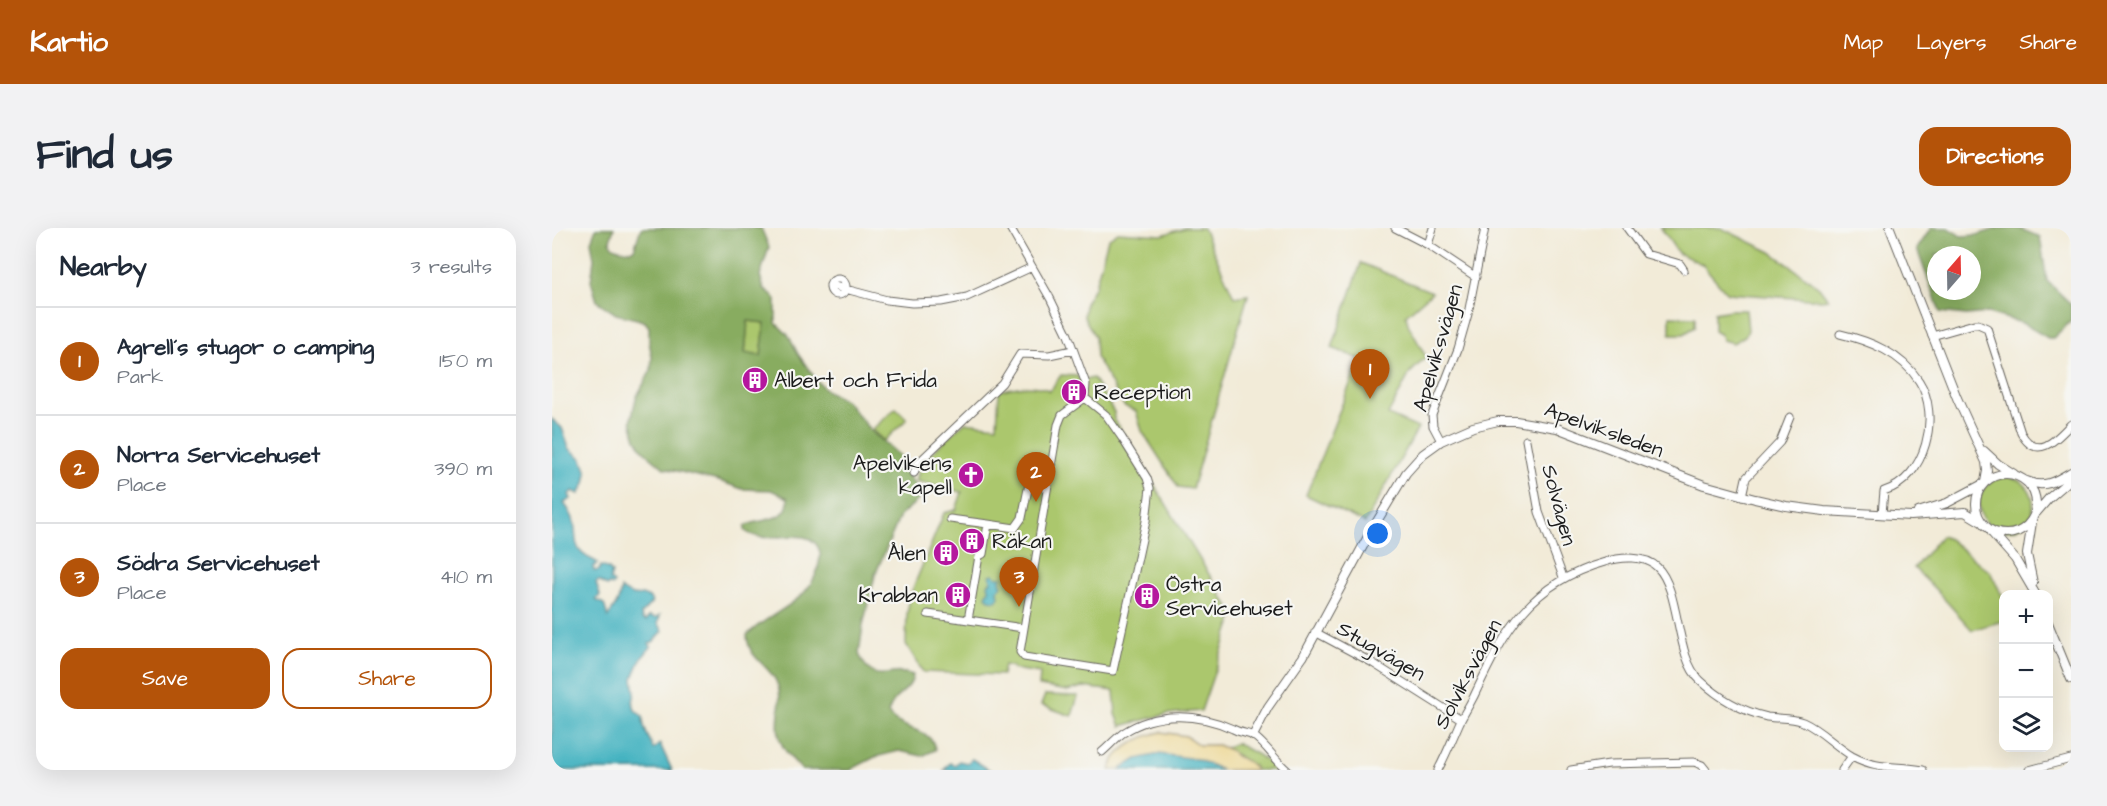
<!DOCTYPE html>
<meta charset="utf-8">
<style>
body{margin:0;font-family:"Architects Daughter",sans-serif;background:#f2f2f3;color:#1f2937}
.controls{position:absolute;right:18px;bottom:18px;display:grid;overflow:hidden;border-radius:12px;box-shadow:0 6px 24px #0002}
.controls button{width:54px;height:54px;display:grid;place-items:center;padding:0;border:0;border-bottom:2px solid #e0e1e3;background:#fff;color:#1f2937;font:30px sans-serif}
.compass{position:absolute;left:1375px;top:18px;width:54px;height:54px;border-radius:50%;background:#fff;box-shadow:0 6px 24px #0002;rotate:20deg}
.you{position:absolute;left:826px;top:306px;width:21px;height:21px;margin:-15px;border:4px solid #fff;border-radius:50%;background:#1a73e8;box-shadow:0 0 0 9px #1a73e833}
.badge{display:grid;place-items:center;width:39px;height:39px;border-radius:50%;background:#b45309;color:#fff;font-size:20px;font-weight:700}
.pin{position:absolute;translate:-50% -50px;filter:drop-shadow(0 2px 3px #0008)}
.pin::after{content:'';position:absolute;top:32px;width:21px;height:18px;background:inherit;clip-path:polygon(0 0,100% 0,50% 100%)}
.list{margin:0;padding:0;list-style:none}
h2{display:flex;justify-content:space-between;align-items:center;height:78px;margin:0;padding:0 24px;font-size:26px}
h2 small{font-size:20px;font-weight:400;color:#747a83}
.list li{display:grid;grid-template-columns:39px 1fr auto;gap:18px;align-items:center;box-sizing:border-box;height:108px;padding:0 24px;border-top:2px solid #e0e1e3}
.list b{display:block;font-size:22px;white-space:nowrap}
.list p{margin:0;font-size:20px;white-space:nowrap;color:#747a83}
.list em{font-size:20px;font-style:normal;color:#747a83}
.actions{display:flex;gap:12px;padding:18px 24px}
.actions a{flex:1;padding:14px 0;border:2px solid #b45309;border-radius:18px;text-align:center;font-size:21px;color:#b45309}
.actions .main{background:#b45309;color:#fff}
.icon{flex:none;width:33px;height:33px;fill:none;stroke:currentColor;stroke-width:2;stroke-linecap:round;stroke-linejoin:round}
.map{position:relative;flex:none;width:1519px;height:542px;overflow:hidden;border-radius:18px}
header{display:flex;align-items:center;gap:36px;box-sizing:border-box;height:84px;padding:0 30px;background:#b45309;color:#fff}
header strong{font-size:28px}
nav{display:flex;gap:33px;margin-inline-start:auto;font-size:21px}
.intro{display:flex;align-items:center;justify-content:space-between;box-sizing:border-box;height:144px;padding:0 36px}
h1{margin:0;font-size:42px}
.button{padding:15px 27px;border-radius:18px;background:#b45309;color:#fff;font-size:21px;font-weight:700}
main{display:flex;gap:36px;padding:0 36px}
aside{flex:1;background:#fff;border-radius:18px;box-shadow:0 6px 24px #0002}
.map>svg:first-child{display:block}
</style>
<header>
<strong>Kartio</strong>
<nav><a>Map</a><a>Layers</a><a>Share</a></nav>
</header>
<div class="intro"><h1>Find us</h1><a class="button">Directions</a></div>
<main>
<aside>
<h2>Nearby<small>3 results</small></h2>
<ul class="list">
<li><span class="badge">1</span><div><b>Agrell´s stugor o camping</b><p>Park</p></div><em>150 m</em></li>
<li><span class="badge">2</span><div><b>Norra Servicehuset</b><p>Place</p></div><em>390 m</em></li>
<li><span class="badge">3</span><div><b>Södra Servicehuset</b><p>Place</p></div><em>410 m</em></li>
</ul>
<div class="actions"><a class="main">Save</a><a>Share</a></div>
</aside>
<div class="map">
<svg width="1519" height="542" viewBox="0 0 1519 542">
<rect width="100%" height="100%" fill="#f6f6f2"/>
<filter id="ink" filterUnits="userSpaceOnUse"><feTurbulence type="fractalNoise" baseFrequency=".0167" numOctaves="2"/><feDisplacementMap in="SourceGraphic" scale="12" xChannelSelector="R" yChannelSelector="G"/><feConvolveMatrix kernelMatrix="1 2 1 2 8 2 1 2 1" color-interpolation-filters="sRGB"/></filter>
<filter id="wash" filterUnits="userSpaceOnUse"><feTurbulence type="fractalNoise" baseFrequency=".008" numOctaves="4" result="noise"/><feDisplacementMap in="SourceGraphic" scale="24" xChannelSelector="R" yChannelSelector="G"/><feGaussianBlur stdDeviation="1.35" result="paint"/><feColorMatrix in="noise" values="0 0 0 0 0 0 0 0 0 0 0 0 0 0 0 0 0 1.4 0 .05"/><feComposite in="paint" operator="in"/></filter>
<g filter="url(#wash)">
<rect width="100%" height="100%" fill="#f2ebd8"/>
<path fill="#abc76d" stroke="#647244" stroke-width="1.5" d="M633,0h18l31,69 14,-2 -56,194 -14,-2 -36,-56 -6,-20 -12,-5 -28,-49 -1,-20 -11,-20 1,-14 10,-17 13,-47 10,-7 44,3z
M1109,0h60l50,24 48,35 9,12 -6,1 -95,-7 -25,-29 -24,-11z
M809,35l71,29 -26,23 2,9 18,33 -16,16 -22,42 30,13 -53,95 -59,-28 54,-136 -28,-11z
M1179,82h15l2,20 -3,6 -12,7 -11,-3 -1,-5 -7,-4v-18z
M1118,88l25,1v10l-11,7h-14z
M196,93l17,2 -4,33 -16,-2z
M509,147l17,1 2,5 13,-3 21,34v7l120,196 -33,96 -34,3 -46,12 -5,-12 -2,-23 -31,-4 -16,4 -28,-5 1,-13 -27,-4v-2l-9,-2 -2,10 -79,-3 -17,-28 1,-31 4,-20 33,-80 12,-3 6,-18 -46,-11 5,-18 44,-41 32,4 2,-35c15,-4 37,-8 51,0z
M344,180l11,11 -23,22 -12,-11z
M1427 276a27 27 0 1 1 54 0a27 27 0 1 1-54 0Z
M1389,308l8,3 41,33 13,25v24l-31,9 -35,-39 -23,-23z
M493,467l33,1 -6,20 -31,-11z
M684,515l22,12 20,15h-22l-2,-4 -29,-18z"/>
<path fill="#88ac60" stroke="#52643e" stroke-width="1.5" fill-rule="evenodd" d="M44,0h18l-4,12 1,5c5,4 17,7 23,4l7,-21h120l8,19 -9,29 4,13 12,10v24l13,13 9,18 19,27 10,10 19,10 27,32 27,23 5,9 3,10 12,17 -1,7 -19,17 -25,59 -12,50 -4,29c16,36 30,11 54,21 -1,12 -10,16 -18,24 -3,4 -5,9 -7,14 10,18 46,14 47,37l-13,6 -23,-5 -24,6 -25,13h-48c-8,-9 -18,-18 -22,-30 -6,-20 5,-41 -4,-59 -10,-19 -28,-22 -29,-46 22,-23 56,-29 69,-61 2,-7 5,-15 4,-22 -2,-8 -8,-13 -16,-15 -21,-4 -41,7 -59,-6v-5c14,-8 45,-3 43,-28l-17,-8 -29,-1 -23,-8 -55,-13 -21,-18 -7,-11 -5,-18 5,-23 15,-28 1,-13 -3,-15v-15l-4,-5 -8,-3 -21,-5 -19,-13 -6,-20 3,-22 -3,-18zM196,93l17,2 -4,33 -16,-3z
M1379,0h17l13,8 16,-1 22,-7h19l22,9 7,44 24,23v17l-18,17h-5l-26,-15 -34,-10 -22,2 -26,-3 -23,-63zM1384,27h36v36h-36z"/>
<path fill="#eeda9e" stroke="#857b5d" stroke-width="1.5" d="M609,504l25,4 13,9h19l14,6 3,5c8,2 18,8 21,14h-34l-25,-11h-60l-18,11h-9c4,-21 32,-34 51,-38z"/>
<path fill="#45b3c1" stroke="#30686e" stroke-width="1.5" d="M0,191l10,9 7,20 13,11 5,14 -2,11 -6,10 -6,-3 -4,3 2,5 -7,4c6,8 11,17 11,26 1,9 0,16 6,23 4,5 11,7 17,11l-5,4 1,4 5,-1 2,-4 8,3 3,4 -2,7 4,3 -2,3 -3,-2 -2,2 -8,-5 -3,2 4,12 -4,5 8,4 4,13 10,-16 3,-12c7,4 12,8 21,6l8,3 2,4 -11,12 1,5 4,2 3,-5 6,2 5,-3 -2,8 5,8 -10,11 -4,1 2,4 -10,12 -8,19 2,15 -2,9 2,8 8,7c-1,13 7,20 10,32l7,-5 12,26h-120z
M441,346l4,3h5l-2,4 2,5 -4,4 1,7 -3,4 -7,-1 -3,-4 3,-6 -1,-6 3,-3 -1,-6z
M607,526l38,5 25,11h-103l18,-11z
M420,531l18,11h-46l6,-7 5,2 4,-4 8,2z"/>
</g>
<g filter="url(#ink)">
<g fill="none" stroke-linecap="round" stroke-linejoin="round">
<g stroke="#67645e" stroke-width="9">
<path id="minor" d="M458,0l40,70 18,37 18,49 -1,14 -23,17 -4,10 -38,227 4,5 89,14 33,-150 4,-33 -3,-10 -25,-40 -16,-23 -21,-17
M843,0l33,17 48,32
M1075,0l19,26 34,10 4,6
M876,17l5,-17
M278 59a8 8 0 1 1 16 0a8 8 0 1 1-16 0Z
M278,57l57,15 25,3 29,-1 26,-5 65,-30
M1288,106c30,7 61,19 79,47 22,34 7,98 -35,110l-2,23
M1380,108l42,-12h4l9,4 34,105c16,29 36,6 50,-9
M974,212l13,72 24,65
M889,213l-8,-15 -1,-11 26,-66 10,-35 17,-86
M362,245l4,-10 84,-80 18,-29 29,1 24,-5
M1190,268l4,-18 34,-36 10,-25
M398,291l38,5
M376,386l95,14
M416,392l11,-64 4,-2 5,-30 27,4 7,-10 7,-34 18,4
M763,404l56,30 90,57
M550,524c7,-6 13,-13 21,-19 33,-22 76,-20 110,-4 7,4 16,4 22,8 12,9 20,23 32,33
M886,542c8,-15 14,-30 21,-46 4,-9 10,-18 15,-28 31,-66 56,-113 131,-134 15,-5 40,-7 52,5 24,23 18,91 43,113 19,18 42,31 67,37 12,2 25,0 36,5 18,8 32,24 49,34 26,14 44,9 71,14
M1019,542l38,-6 85,-2 8,3 4,5
M1290,542l10,-14
M1477,542l42,-11"/>
</g>
<g stroke="#67645e" stroke-width="10">
<path id="tertiary" d="M1338,0l67,170 29,64 1,9 -2,11
M1432,223l14,13 16,10
M1424 276a30 30 0 1 1 60 0a30 30 0 1 1-60 0Z
M1475,253c17,8 29,0 44,-9
M1366,284l29,-9 36,-19
M1484,285l13,-15 22,-19
M1480,294l-5,32 6,29
M1440,305l23,26 21,36
M1496,395l23,56
M701,508l15,-29 35,-50 67,-124 36,-60 17,-19 18,-13 32,-14 25,-6h18l41,7 147,57 51,14 31,7 38,5 87,5 54,-4 15,9"/>
</g>
<use href="#minor" stroke="#fff" stroke-width="7"/>
<use href="#tertiary" stroke="#fff" stroke-width="8"/>
</g>
</g>
<defs>
<g id="building-disc" transform="scale(1.35)"><circle r="9.5" fill="#b5179e" stroke="#f6f6f2"/><path d="M-4-6H4V6H1V3H-1V6H-4ZM-2.5-4.3h1.7v1.8h-1.7ZM.8-4.3h1.7v1.8H.8ZM-2.5-1h1.7V.8h-1.7ZM.8-1h1.7V.8H.8Z" fill="#fff"/></g>
<g id="church-disc" transform="scale(1.35)"><circle r="9.5" fill="#b5179e" stroke="#f6f6f2"/><path d="M-1.2-6h2.4v3.5h3.3v2.4h-3.3V6h-2.4V-.1h-3.3v-2.4h3.3Z" fill="#fff"/></g>
</defs>
<g fill-rule="evenodd">
<use href="#building-disc" x="203" y="152"/>
<use href="#building-disc" x="522" y="164"/>
<use href="#church-disc" x="419" y="247"/>
<use href="#building-disc" x="420" y="313"/>
<use href="#building-disc" x="394" y="325"/>
<use href="#building-disc" x="406" y="367"/>
<use href="#building-disc" x="595" y="368"/>
</g>
<g text-anchor="middle" dominant-baseline="central" stroke-width="4.5" stroke-linejoin="round" paint-order="stroke">
<g font-size="21" fill="#1c1c1c" stroke="#f6f6f2">
<text transform="translate(886 120) rotate(-74)">Apelviksvägen</text>
<text transform="translate(1052 202) rotate(20)">Apelviksleden</text>
<text transform="translate(1007 277) rotate(75)">Solvägen</text>
<text transform="translate(829 423) rotate(30)">Stugvägen</text>
<text transform="translate(916 446) rotate(-62)">Solviksvägen</text>
</g>
<g font-size="21" fill="#1c1c1c" stroke="#f6f6f2" text-anchor="start">
<text x="222" y="152">Albert och Frida</text>
<text x="542" y="164">Reception</text>
<text x="400" y="235" text-anchor="end">Apelvikens<tspan x="400" dy="24">kapell</tspan></text>
<text x="440" y="313">Räkan</text>
<text x="374" y="325" text-anchor="end">Ålen</text>
<text x="614" y="356">Östra<tspan x="614" dy="24">Servicehuset</tspan></text>
<text x="386" y="367" text-anchor="end">Krabban</text>
</g>
</g>
</svg>
<div class="controls">
<button>+</button>
<button>−</button>
<button><svg class="icon" aria-label="layers" viewBox="0 0 24 24"><path d="M12 4l9 5-9 5-9-5zM3 14l9 5 9-5"/></svg></button>
</div>
<svg class="compass" viewBox="-18 -18 36 36"><path d="M0-13l5 13h-10z" fill="#e53935"/><path d="M0 13l5-13h-10z" fill="#747a83"/></svg>
<div class="you"></div>
<div class="pin badge" style="left:818px;top:171px">1</div>
<div class="pin badge" style="left:484px;top:274px">2</div>
<div class="pin badge" style="left:467px;top:379px">3</div>
</div>
</main>
